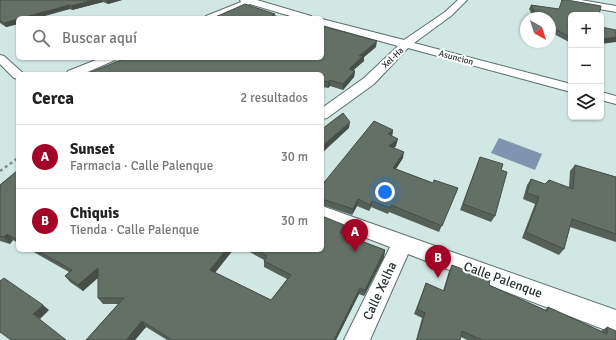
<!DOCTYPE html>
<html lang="es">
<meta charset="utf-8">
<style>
body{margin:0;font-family:Signika,sans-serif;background:#f2f2f2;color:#222}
.controls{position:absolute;right:12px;top:12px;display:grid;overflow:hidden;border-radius:6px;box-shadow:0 1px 3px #0004}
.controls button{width:36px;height:36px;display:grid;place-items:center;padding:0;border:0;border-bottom:1px solid #e0e0e0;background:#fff;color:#222;font:20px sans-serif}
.compass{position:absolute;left:520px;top:12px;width:36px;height:36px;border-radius:50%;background:#fff;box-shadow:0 1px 3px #0004;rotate:141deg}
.you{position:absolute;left:385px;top:192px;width:14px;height:14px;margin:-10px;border:3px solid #fff;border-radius:50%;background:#1a73e8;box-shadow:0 0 0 6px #1a73e833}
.badge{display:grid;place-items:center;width:26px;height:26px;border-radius:50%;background:#a20326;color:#fff;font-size:13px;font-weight:700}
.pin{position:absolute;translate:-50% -33px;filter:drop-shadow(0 1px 2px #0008)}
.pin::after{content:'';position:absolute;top:21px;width:14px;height:12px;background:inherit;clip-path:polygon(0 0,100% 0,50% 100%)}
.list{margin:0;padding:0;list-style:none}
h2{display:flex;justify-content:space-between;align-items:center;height:52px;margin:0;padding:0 16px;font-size:17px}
h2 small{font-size:13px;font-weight:400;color:#767676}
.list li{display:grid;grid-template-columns:26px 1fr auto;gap:12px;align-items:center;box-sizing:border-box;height:64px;padding:0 16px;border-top:1px solid #e0e0e0}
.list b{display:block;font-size:15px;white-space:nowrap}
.list p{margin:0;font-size:13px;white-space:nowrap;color:#767676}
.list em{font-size:13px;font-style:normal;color:#767676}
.icon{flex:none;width:22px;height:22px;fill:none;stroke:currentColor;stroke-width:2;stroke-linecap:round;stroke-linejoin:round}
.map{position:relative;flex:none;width:616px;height:340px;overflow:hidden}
.search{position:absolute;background:#fff;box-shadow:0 1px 3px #0004;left:16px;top:16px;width:308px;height:44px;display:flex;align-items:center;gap:10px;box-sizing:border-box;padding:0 14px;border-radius:6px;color:#767676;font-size:15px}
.panel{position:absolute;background:#fff;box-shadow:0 1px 3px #0004;left:16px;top:72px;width:308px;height:180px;border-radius:6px}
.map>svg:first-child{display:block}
</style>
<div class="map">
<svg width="616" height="340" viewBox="0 0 616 340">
<rect width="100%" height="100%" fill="#d0e7e4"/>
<path fill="#7f94ae" d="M499,138l43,16 -7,16 -44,-17z"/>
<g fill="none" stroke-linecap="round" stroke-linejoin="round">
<g stroke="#5b6e6c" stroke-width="2">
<path id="minor" d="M240,0h17l54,16 2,2h-16l-47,-14 -33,14h-13l2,-2 35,-14z
M458,0h9l-16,16 -37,27 157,41v8l-163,-44 -34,36 -47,34 -5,1v-11l42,-30 34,-32 -76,-21v-6l82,21 41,-28z
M562,0h19l35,6v6l-50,-9z
M0,55l4,1 20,18h-6v5l-4,-1 -14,-14z
M101,58h16l-2,2 -32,14h-17l2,-3z
M601,92l15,4v8l-15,-4z
M322,206l294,104v24l-208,-80 -38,86h-26l46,-93 -68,-26z"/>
</g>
<path stroke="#7e8d8b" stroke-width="2.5" stroke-dasharray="3 3" stroke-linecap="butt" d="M0,171l18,-13"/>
<use href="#minor" fill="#fff" fill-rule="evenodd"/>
</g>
<path fill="#546058" d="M0,0h122l-14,4 -5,-2 -31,8 -2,-1 -52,9v6l-12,3 -6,-4z
M531,5l40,10v28l-21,-11v-14h-16l-5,-9z
M376,47l-12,10v4l-11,9 2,1 -1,6 -11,13 -13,-4 -2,2 -5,-1 -1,1v-14z
M393,130l-1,6 4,10 -2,2 9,10 -7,11 37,14 25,5 -19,44 -50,-20 -1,2 -17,-7 -2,4 -12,-5 -5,9 -30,-10v-20z
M480,157l15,59 -4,6 -31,-12z
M575,165l41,12v65l-46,-15 -6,22 -5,6 -37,-17 13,-34 -12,-5 4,-14 4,-6 14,5 24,3 1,-16z
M18,170v73l-5,-3 -3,4 -10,-3v-56z
M344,225v6l-2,3 43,16 -1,7 -20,39 -5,-2 -23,46h-169l-21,-13 -11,13h-49l32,-36h-15l-5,-6v-20l-15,13 -13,-9 -5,-6 4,-4 -39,-22h203l-18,23 56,27 16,-21 -23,-12v-7l-18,-10h76z
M452,265l37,20 56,25 3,-3 53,24 6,-4 9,13h-149l-6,-3 -1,3h-44l6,-22 -8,-4 12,-31 17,8 6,-20z"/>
<path fill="#454e47" d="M95,0h7l1,2 -31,8 -1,-4z
M107,0h15l-14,4z
M69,5l1,4 -32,9h-16z
M18,19v5l-12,3 -2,-4z
M616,37v5l-15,2v-5z
M377,41l-1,6 -12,10v4l-16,14 1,-6 10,-13z
M355,71l-1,6 -11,13v-6z
M330,80v6l-2,2v-6z
M324,81l-1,6 -1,1v-6z
M350,122l-1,6 -27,25v-7z
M393,130l-1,7 -4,-3z
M398,139l-2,7 -8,6 1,-6z
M404,152l-1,6 -11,17 1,-7z
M358,199l-1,7 -5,9 1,-6z
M372,201l-1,6 -2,4 1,-6z
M344,225v6l-5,8 1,-6z
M7,234l6,6 -3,4 -6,-7z
M226,250h7l-21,26 -2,-6z
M385,250l-1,7 -20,39 1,-6z
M98,268l4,6 -19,17 -5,-6z
M360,288l-1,6 -23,46h-2z
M43,305l6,5 -9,9 -7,-5z
M142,321l4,6 -11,13h-9z"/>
<path fill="#627066" stroke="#454e47" d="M0,0h95l-24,6 -2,-1 -47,13h-4v1l-14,4 -4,-2z
M562,0h5l34,6 -2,9h-28v22l-21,-10v-9h-12l-7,-13 28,4z
M245,4l30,10 -3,1 11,3h-70z
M322,26l55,15 -18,15 5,-1 -15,14 6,2 -12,13 -13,-4 -2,2 -4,-1 -2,1v-8h-236l40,-16h196z
M601,27l15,3v7l-15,2z
M343,113l7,9 -28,24v-17z
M374,121l19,9 -5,4 10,5 -9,7 15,6 -11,16 40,15 1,-3 24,8 -16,38 -51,-21 -1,3 -18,-7 -2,4 -12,-6 -5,10 -31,-10v-14z
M480,157l23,7 -2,6 6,2 -12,44 -32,-12z
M575,165l41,12v57l-44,-15 -8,30 -38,-17 13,-35 -12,-4 4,-14 14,5 4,-4 24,9z
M18,170v70l-11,-6 -3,3 -4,-1v-51z
M322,216l22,9 -4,8 45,17 -20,40 -5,-2 -26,52h-162l-30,-19 -16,19h-40l38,-42h-26v-30l-20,17 -13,-9 7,-6 -36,-20h190l-16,20 61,30 20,-25 -27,-14 3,-5 -10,-6h65z
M452,265l38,15 -1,5 58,26 1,-4 59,27v-7l9,4v9h-134l-20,-9 -2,9h-43l8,-27 -8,-4 9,-26 18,8z
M4,278l39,27 -10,9 33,26h-55l-11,-8v-51z"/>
<g text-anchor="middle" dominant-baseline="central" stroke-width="4" stroke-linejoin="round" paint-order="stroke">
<g font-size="9" fill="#28302f" stroke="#fff">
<text transform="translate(393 58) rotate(-44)">Xel-Ha</text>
<text transform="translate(456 58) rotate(15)">Asuncion</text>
</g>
<g font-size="13" fill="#28302f" stroke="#fff">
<text transform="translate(503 280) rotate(20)">Calle Palenque</text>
<text transform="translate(380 291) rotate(-65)">Calle Xelha</text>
</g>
</g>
</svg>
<div class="controls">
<button>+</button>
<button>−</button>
<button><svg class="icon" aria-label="layers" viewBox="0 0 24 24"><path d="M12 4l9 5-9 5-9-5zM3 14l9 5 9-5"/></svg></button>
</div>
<svg class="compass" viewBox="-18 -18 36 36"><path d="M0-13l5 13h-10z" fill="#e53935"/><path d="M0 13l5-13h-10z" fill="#767676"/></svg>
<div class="you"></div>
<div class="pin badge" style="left:355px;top:252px">A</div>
<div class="pin badge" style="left:438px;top:278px">B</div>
<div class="search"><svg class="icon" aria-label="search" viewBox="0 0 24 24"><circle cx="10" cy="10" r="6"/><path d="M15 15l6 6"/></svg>Buscar aquí</div>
<section class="panel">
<h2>Cerca<small>2 resultados</small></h2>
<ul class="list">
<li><span class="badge">A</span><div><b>Sunset</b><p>Farmacia · Calle Palenque</p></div><em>30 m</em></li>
<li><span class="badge">B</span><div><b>Chiquis</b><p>Tienda · Calle Palenque</p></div><em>30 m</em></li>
</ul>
</section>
</div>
